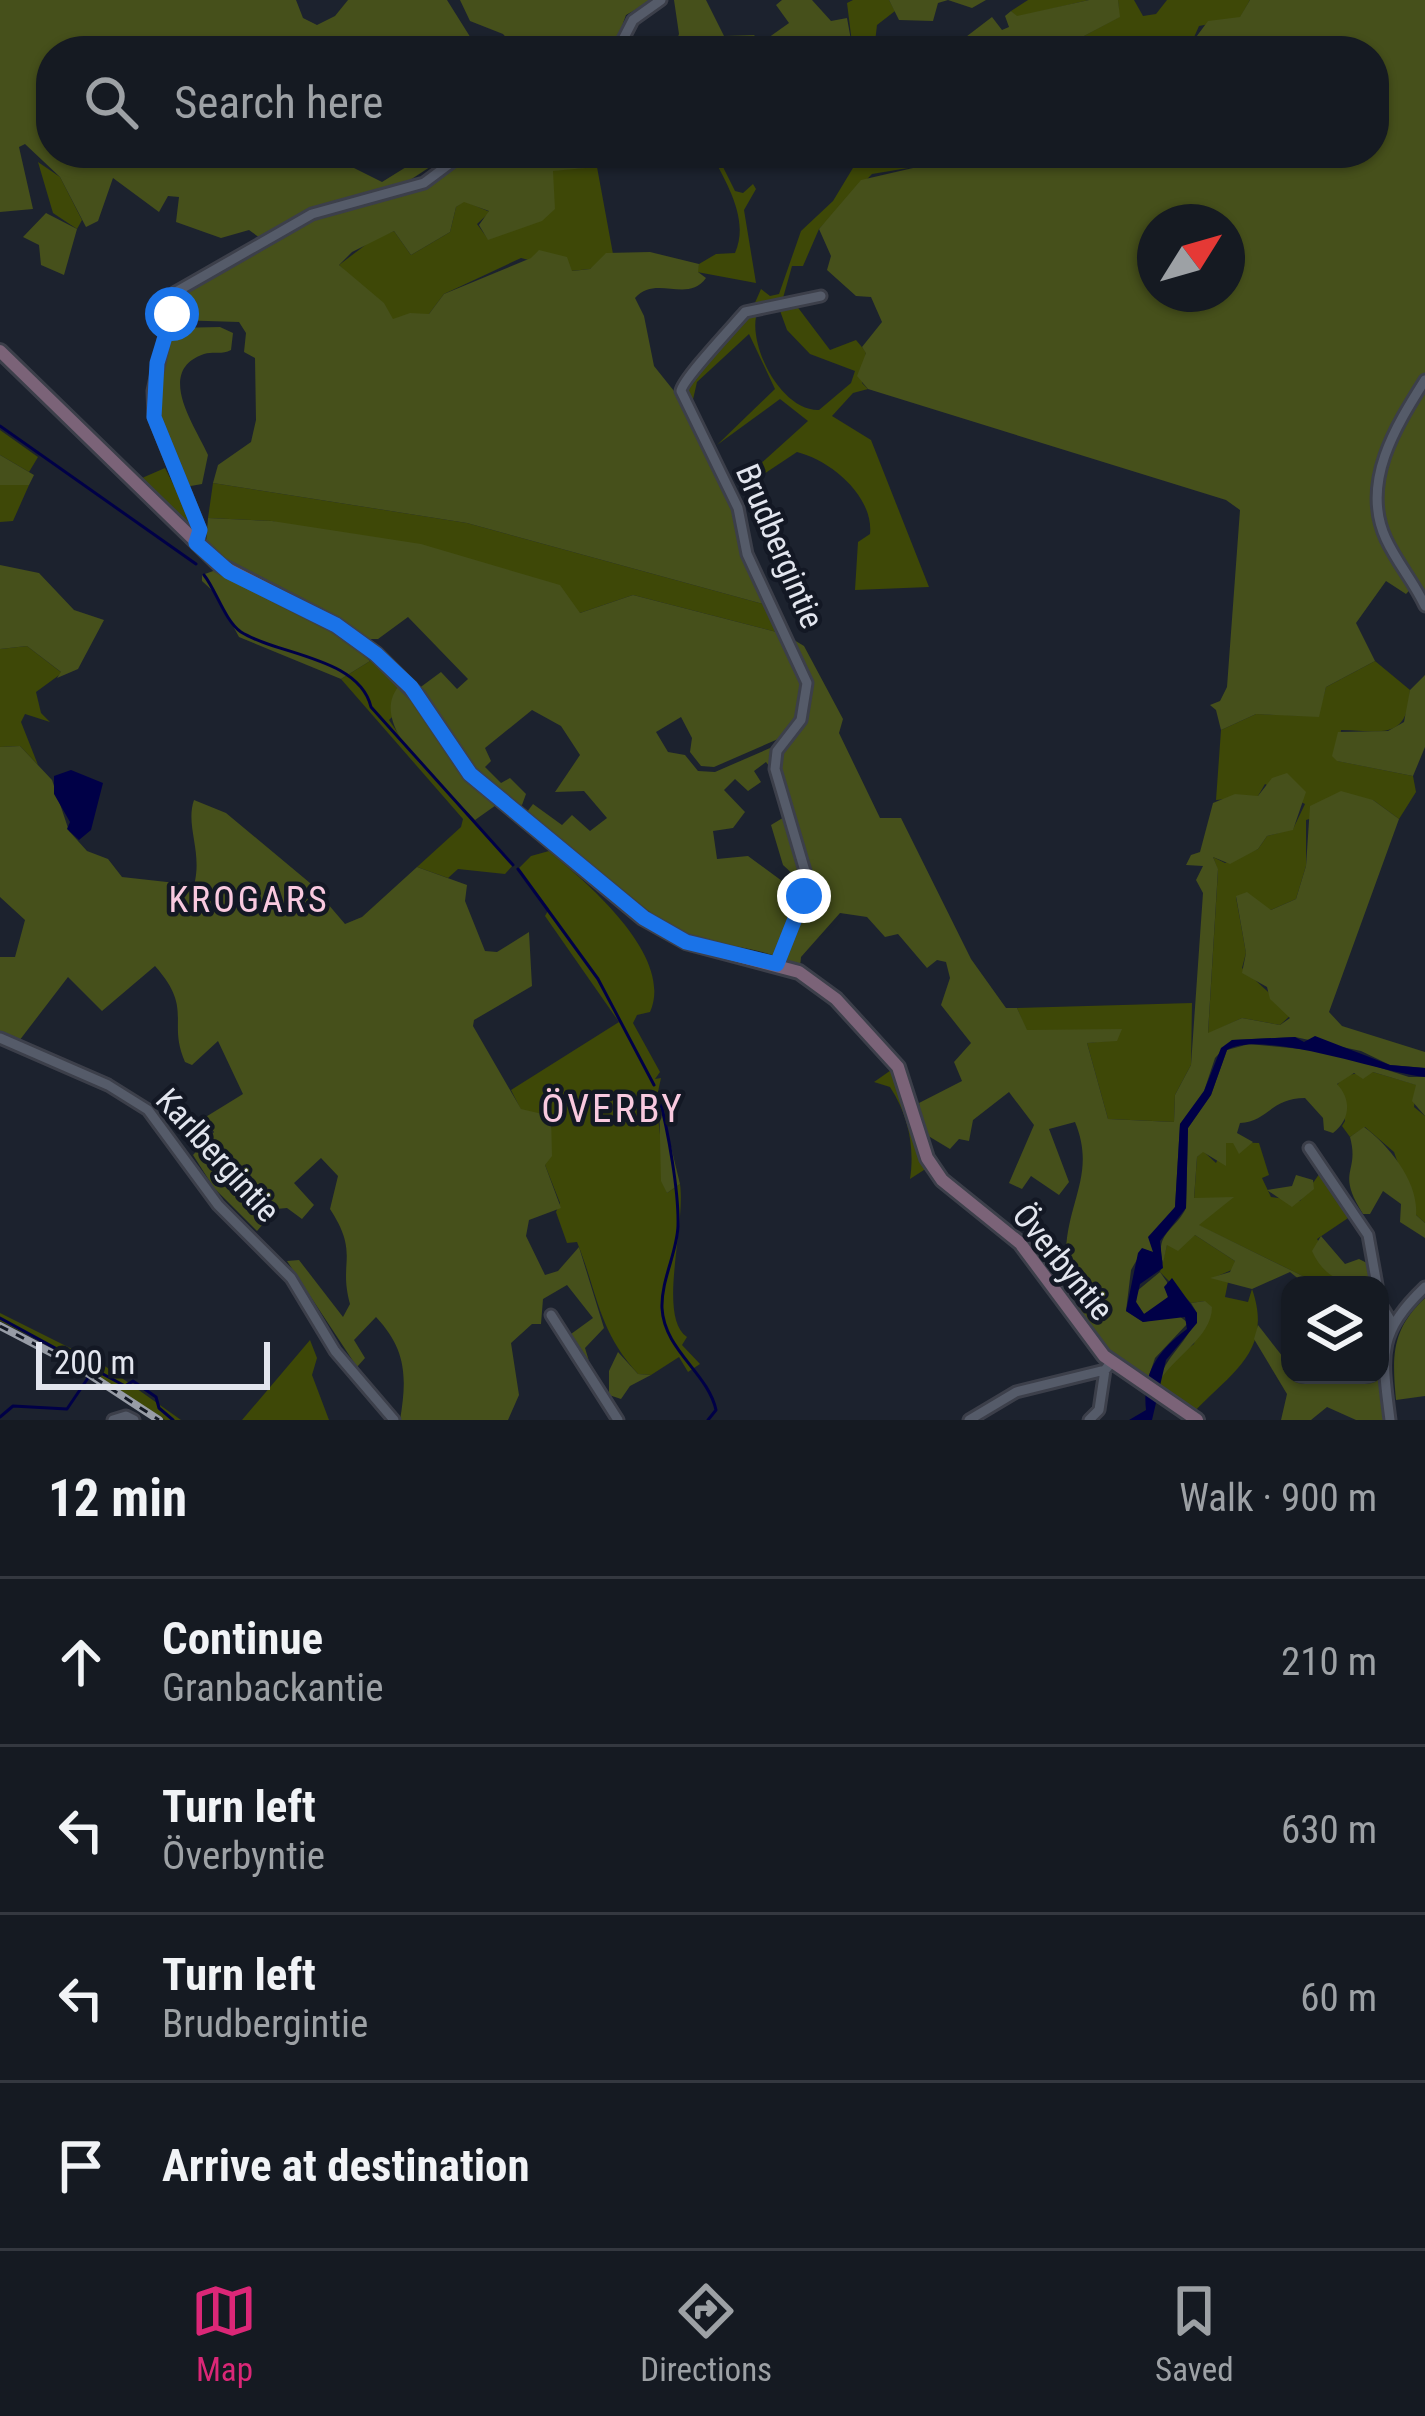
<!DOCTYPE html>
<meta charset="utf-8">
<style>
body{margin:0;font-family:"Roboto Condensed",sans-serif;background:#22272f;color:#f1f3f6}
.controls{position:absolute;right:36px;bottom:36px;display:grid;overflow:hidden;border-radius:24px;box-shadow:0 3px 9px #0004}
.controls button{width:108px;height:108px;display:grid;place-items:center;padding:0;border:0;border-bottom:3px solid #343840;background:#151a22;color:#f1f3f6;font:60px sans-serif}
.compass{position:absolute;left:1137px;top:204px;width:108px;height:108px;border-radius:50%;background:#151a22;box-shadow:0 3px 9px #0004;rotate:53deg}
.scale{position:absolute;left:36px;bottom:30px;width:234px;box-sizing:border-box;padding-left:12px;border:6px solid #e2e5ee;border-top:0;font-size:33px;line-height:42px;white-space:nowrap;color:#e2e5ee;-webkit-text-stroke:9px #131824;paint-order:stroke}
.stop{position:absolute;width:36px;height:36px;margin:-27px;border:9px solid #1a73e8;border-radius:50%;background:#fff}
.stop.end{background:#1a73e8;border-color:#fff;box-shadow:0 3px 12px #0008}
.list{margin:0;padding:0;list-style:none}
h2{display:flex;justify-content:space-between;align-items:center;height:156px;margin:0;padding:0 48px;font-size:51px}
h2 small{font-size:39px;font-weight:400;color:#9da1a5}
.list li{display:grid;grid-template-columns:78px 1fr auto;gap:36px;align-items:center;box-sizing:border-box;height:168px;padding:0 48px;border-top:3px solid #343840}
.list b{display:block;font-size:45px;white-space:nowrap}
.list p{margin:0;font-size:39px;white-space:nowrap;color:#9da1a5}
.list em{font-size:39px;font-style:normal;color:#9da1a5}
.icon{flex:none;width:66px;height:66px;fill:none;stroke:currentColor;stroke-width:2;stroke-linecap:round;stroke-linejoin:round}
.map{position:relative;flex:none;width:1425px;height:1420px;overflow:hidden}
.search{position:absolute;background:#151a22;box-shadow:0 3px 9px #0004;left:36px;right:36px;top:36px;height:132px;display:flex;align-items:center;gap:30px;box-sizing:border-box;padding:0 42px;border-radius:48px;color:#9da1a5;font-size:45px}
.sheet{height:828px;background:#151a22}
nav{display:flex;justify-content:space-around;align-items:center;box-sizing:border-box;height:168px;border-top:3px solid #343840;background:#151a22;font-size:33px;color:#9da1a5}
nav a{display:grid;justify-items:center;gap:6px}
nav .on{color:#db2777}
.map>svg:first-child{display:block}
</style>
<div class="map">
<svg width="1425" height="1420" viewBox="0 0 1425 1420">
<rect width="100%" height="100%" fill="#1c222e"/>
<path fill="#3e4807" fill-rule="evenodd" d="M853,0h36l6,11 -18,14 -3,26h-21l-6,-48z
M1028,0h61l-72,17 -6,-6z
M1118,0h16l9,16 13,-2 11,-14h83l-10,18 -41,8 -8,18 -19,7h-143l36,-5 54,-29z
M711,153h5l19,38 8,2 10,-9 3,5 -12,21 12,73 -59,-11 2,-8 17,-10 19,-1c15,-34 -9,-70 -24,-100z
M862,153h15v6l39,-4 10,10 -54,9 -53,55 -16,37h-11l-9,32 -29,7 7,-16 9,7 9,-2 22,-63 32,-30z
M38,162l22,15 22,43 -5,9 -24,-16z
M597,167l16,87 -23,15 -19,2 -50,-13 -77,36 -15,20 -36,6 -54,-55 33,-25 22,-9 17,24 39,-23 6,-25 8,-6 26,11 -13,12 11,15 22,-8 43,-61z
M796,305l34,45 26,-10 10,12 -4,31 6,6 -15,4 -21,23 39,24 58,147 -74,3 3,-48 12,-8c4,-38 -40,-74 -73,-82l-45,30 -4,-7 60,-54 -28,-22 -63,46 58,-56 -26,-55 -52,48 -5,22 -7,-8c5,-23 46,-64 64,-84zM779,308l8,22 23,24 45,17 -4,12 -32,27c-37,1 -69,-61 -63,-93z
M0,430l38,27 -9,15 -29,-17z
M165,468l30,59 -1,5 -63,-60 11,6z
M213,483l254,40 303,83 14,28 -151,-39 -53,18 -308,-92 -64,-3z
M0,485h29l-16,36 -13,1z
M27,646l35,27 -26,19 5,21 9,9 -25,-8 -4,8 17,43 -18,-19 -20,1v-98z
M366,653l47,43 -24,24 24,35 100,110 -8,9 -47,-5 -10,9 -31,-11 44,-40 2,-8 -122,-140 29,-18z
M1375,661l35,29c-2,51 -29,41 -69,40l-3,31 75,15 3,16 -17,27 -26,-19 -67,20v46l-10,33 -25,11 -35,-13 10,56 -4,15 50,46 -12,11 -38,-7 -34,16 10,-164 -5,-13 12,6 33,-14 9,-13 26,-7 12,-25 -40,-20 -7,12 -42,4 5,-70 35,-16 62,2 8,-29z
M549,851c37,31 126,105 101,161l-13,3 -4,8 27,49 -5,7 6,-1 -5,23 11,92 13,-9c6,43 -23,132 7,153l-5,8 18,19 -12,8 -9,-15 -28,18 -13,-1c-40,-44 -40,-80 -61,-132l-10,1 -11,-31 4,-9 -15,-38 7,-43 -31,-12 -10,-20 108,-68 -74,-106 4,-7 -31,-40 13,-13z
M1192,1003l-1,62 -16,30 -1,27 -66,-3 -21,-76 30,-3 -1,-5 -90,-5 -9,-22z
M894,1068l33,100 -17,11c5,-32 -2,-65 -20,-92l-16,-5z
M1373,1072l44,13 -3,22 11,9v107l-9,-8 -22,-63 -29,-25 -15,10 -8,-11 3,-5 -8,-36 8,-10z
M1226,1142l33,1 10,32 -7,3 9,19 29,4 20,-28 34,41 -37,25 29,46h-25l-123,-60 19,-19 -23,-7 3,-42 6,-6 13,12z
M1195,1235l40,26 -1,8 -21,9 15,4 -3,15 23,5 4,-13c22,63 -22,84 -58,123l-38,-23 13,-27 25,-18 11,-43 -14,2 -31,-31 7,-27z
M0,1313l102,51 79,56h-16l-98,-65 -67,-34z
M310,1340l7,18 -5,17 17,45h-87z"/>
<path fill="#46501b" fill-rule="evenodd" d="M0,0h296l7,18 14,7 18,-9 13,-16h99l32,51h-428v102h307l-4,15 28,14 45,-28 18,3 -44,29 -92,22 -49,30 -11,-8 -28,8 -45,-16 3,-25 -11,-1 -9,16 -46,-34 -15,43 -12,6 -26,-50 -35,-33 -6,3 14,62 -33,3z
M460,0h193l-27,15 -13,36h-95l-15,-17 -33,-13z
M674,0h32l18,36 30,-1 7,8 28,-20 -13,-18 6,-5h30l19,21 16,-3 6,33h-180l6,-17z
M889,0h97l-14,8 -24,-8 -10,3 -5,18 -34,-1z
M1089,0h29l2,17 -55,29 -108,5 1,-8 34,-26 10,13 7,-3 -4,-11 6,-5 6,5z
M1250,0h175v597l-8,-15 -11,12 -20,-13 -30,42 19,38 -49,26 -7,30 -63,-3 -35,16 -5,-20 -6,-5 10,-4 7,-14 13,-177 -14,-10 -358,-111 -11,-13 9,-23 -4,-6 20,-25 -11,-25 -15,-1 -29,-26 4,-14 -12,-27 42,-49 65,-15 -9,-10 -42,4 2,-6h497v-102h-202l19,-7 17,-23 32,-4zM1155,222h72v72h-72z
M471,153h140l-14,14 -44,4 2,38 -13,12 -54,19 -9,-15 10,-14 -25,-9 -8,5 -6,25 -39,23 -17,-24 -42,21 -13,13 45,38 9,16 17,-6 19,1 15,-20 87,-36 8,-8 28,7 5,14 18,-2 16,-16 44,-1 49,12 -1,8 8,6c-19,26 -50,-4 -71,20l9,18 10,50 24,30 55,109 15,61 22,40 -303,-83 -254,-40 5,-18 33,-23 5,-22 -1,-62 -11,-6 2,-19 -7,-11 -64,-2 5,-27 130,-75 99,-25z
M46,213l31,16 -13,46 -23,-10 -2,-20 -16,-8z
M220,327l13,6 -2,17c-9,5 -16,1 -27,4 -50,17 -8,73 4,101l-6,29 -17,3 -27,-69 3,-56 13,-34z
M0,455l34,20 -5,10h-29z
M208,518l64,3 149,23 139,41 20,28 53,-18 151,39 20,12 39,73 -4,14 41,85h21l70,141 35,49h11l10,22 95,-1 -5,12 -30,2 21,76 66,3 1,-27 16,-30 12,-172 -7,-13 7,-14 -17,-1 5,-10 9,-3 13,-49 22,-9 23,2 14,-18 15,-5 19,19 -13,38 -26,6 -9,13 -28,15 -17,-7 5,12 -10,164 34,-15 38,7 10,-7 -20,-19 -3,-12 -25,-14 4,-20 -10,-57 11,-4 24,18 25,-11 10,-33 4,-60 31,-15 32,9 26,19 -70,193 13,14 83,26v16l-35,-3 -29,-14 -66,-14 -63,3 -17,18 -11,33 -24,33 -5,83 -22,45 -10,-3 -12,21 -5,41 17,11 35,-7 10,8 -33,35 -8,24c-42,-30 -83,-75 -81,-131 2,-51 30,-78 9,-129l-26,7 20,53 -10,13 -28,-19 -9,13 -13,-6 25,-58 -25,-33 -36,28 -4,21 -10,-2 -9,10 -25,-15 -6,-31 43,-22 -8,-19 17,-19 -30,-38 9,-27 -4,-16 -9,-2 -10,8 -29,-34 -13,3 -18,-20 -27,-4 -39,44 -1,10c-41,-23 -83,-19 -127,-36l-146,-119 6,-8 29,21 10,-10 18,16 17,-13 -23,-27 -29,1 25,-37 -19,-29 -29,-16 -47,38 6,13 -6,6 16,16 9,-5 16,16 -4,11 -9,-2 -47,-40 -48,-74 23,-17 16,17 11,-10 -60,-62 -30,22h-12l-30,-21 -97,-46 -33,-29zM681,717l11,21 -2,14 11,14 13,1 71,-31 -7,34 13,43 -20,12 12,40 25,23 -11,4 -49,-36 -31,3 -4,-28 20,-3 12,-16 -21,-22 11,-11 13,12 13,-9 -7,-11 12,-9 6,8 5,-25 -62,27 -17,-1 -13,-16 -17,-3 -12,-20z
M0,565l39,8 35,37 30,10 -26,49 -21,9 4,-6 -34,-26 -27,3z
M216,570l123,63 31,28 -29,18 -102,-42 -24,-44 -13,-12v-6z
M1425,675v72l-12,29 -76,-15 -5,-5 6,-24 50,-1 16,-9 6,-32z
M399,686l29,30 25,48 46,39 -24,17c-26,-30 -111,-93 -76,-134z
M20,746l32,34 17,51 18,20 21,8 14,18 72,8c9,-33 -9,-59 0,-85l32,13 84,70 35,41 17,-7 55,-50 50,18 -2,16 20,50 12,1 32,-20 3,54 -58,34 -1,6 48,83 30,7 1,40 -7,9 16,43 -32,12 -3,16 19,39 13,-4 21,-24 25,81 -19,20 4,13 -18,-27 22,-16 -26,-33 -24,14 -2,25h-9l-21,19 8,52 -11,25h-108c7,-42 7,-70 -24,-103l-22,23 11,18 -8,9 -70,-106 12,-1 44,57 7,-13c-12,-43 10,-49 -20,-95l8,-33 -17,-18 -27,25 20,22 -12,14 -15,-11 -11,1 -19,22 -43,-43 -21,-33 21,-23 -10,-14 39,-24 -25,-53 -26,24 -7,-3c-18,-41 9,-52 -30,-96l-53,45 -34,-34 -49,64 -19,-8v-76h15l10,-37 -25,-23v-150z
M1249,1044l82,8 78,25h16v39l-13,-15 4,-16 -43,-13 -10,7 -9,-6 -17,11c15,16 13,36 -4,49l-9,-3 -1,-12 -18,-20c-34,0 -38,24 -65,25l-3,10 16,9 -14,12 -6,-11h-7v23l-23,-14 -6,5 -3,41 40,-1 -35,28 122,60h-15l-16,-13 -38,17 -42,-11 20,-6 5,-11 -40,-26 -17,16 -11,-6 -4,18c-9,-30 12,-32 23,-55l2,-80 23,-33 16,-45z
M659,1097l21,87 -13,9 -6,-12z
M1364,1127c26,19 55,56 52,88l9,8v15l-25,-16 1,-18 -18,-13 -13,23h-7c-28,-44 -3,-40 -13,-77z
M1296,1175l17,5 1,9 -22,18 -25,-17 25,-4z
M1321,1236l24,28 14,-5 12,6 1,20c-28,0 -48,-7 -60,-34z
M1160,1272l7,10 1,19 -24,13 -8,-12 1,-11z
M1425,1298v98l-29,4c-4,-44 -5,-70 29,-102z
M1205,1301l7,6c0,31 -40,50 -54,77 6,-28 33,-43 39,-71l-6,-10z
M1258,1325l32,41v9l14,8 15,-8h61l7,45h-31l-29,-13 -16,13h-30l6,-26 -33,-55z
M618,1352l20,22 13,1 -21,11 -9,13 -12,-4v-24z"/>
<path fill="#000047" d="M71,770l32,13 -12,47 -12,10 -12,-11 3,-7 -16,-28v-18z
M1315,1036l75,29 35,3v9c-43,-4 -160,-48 -198,-27l-16,45 -23,33 -2,80 -26,33 3,27 -23,16 -4,18 8,12 24,-17 -4,-10 8,-9 25,35v10l-31,37 -14,60h-23l17,-10c-4,-36 11,-59 41,-81l-2,-12 -42,5 -17,-11 12,-58 4,-5 11,4 -5,-15 27,-30 5,-83 24,-33 17,-43 11,-8 63,-3 9,5z"/>
<g fill="none" stroke-linecap="round" stroke-linejoin="round">
<path stroke="#000047" stroke-width="3" d="M0,426l196,138
M204,575c12,15 21,46 37,57 36,23 118,25 130,75l142,158
M518,869l80,110 56,106
M659,1097c9,33 20,95 19,129 -1,27 -17,54 -16,82 2,42 46,65 54,102l-8,10
M0,1318l125,68 8,-5 23,16 3,11 14,12
M0,1417l13,-11 54,3 21,-31"/>
<g stroke="#3c3f4a" stroke-width="15">
<path id="street" d="M617,51l16,-31 28,-20
M1425,380c-29,46 -65,103 -39,159 11,24 28,43 39,67
M196,543l4,-13 -46,-113 -1,-26 21,-98 138,-79 112,-31 40,-30
M777,964l27,-68 1,-25 -30,-102 2,-18 24,-31 6,-37 -60,-129 -9,-46 -57,-117c1,-11 52,-65 64,-79l76,-16
M0,1038l108,47 40,25 70,95 73,73 44,73 59,69
M1309,1148l59,87 9,50
M1380,1303l12,20
M551,1315l67,105
M113,1420l13,-4 8,4
M969,1420l47,-28 89,-22 6,-7
M1089,1420l10,-10 6,-40
M1390,1420c-8,-64 -14,-86 35,-133"/>
</g>
<g stroke="#3c3f4a" stroke-width="18">
<path id="secondary" d="M0,351l220,214 116,60 40,29 42,42 52,78 173,144 43,24 113,30 37,27 62,68 29,91 15,22 78,63 84,113 93,64"/>
</g>
<use href="#street" stroke="#555b69" stroke-width="9"/>
<use href="#secondary" stroke="#7b6378" stroke-width="12"/>
<g stroke="#979ca6" stroke-width="8">
<path id="rail" d="M0,1326l75,39 84,55"/>
</g>
<use href="#rail" stroke="#131824" stroke-width="3" stroke-dasharray="9" stroke-linecap="butt"/>
</g>
<g fill="none" stroke-linecap="round" stroke-linejoin="round">
<path stroke="#1a73e8" stroke-width="15" d="M172,314l-15,49 -3,54 46,113 -4,13 33,29 107,53 40,29 35,33 59,87 174,144 42,24 91,22 27,-68"/>
</g>
<g text-anchor="middle" dominant-baseline="central" stroke-width="9" stroke-linejoin="round" paint-order="stroke">
<g font-size="33" fill="#e2e5ee" stroke="#131824">
<text transform="translate(780 546) rotate(67)">Brudbergintie</text>
<text transform="translate(218 1155) rotate(48)">Karlbergintie</text>
<text transform="translate(1063 1262) rotate(51)">Överbyntie</text>
</g>
<g font-size="36" letter-spacing="3" fill="#f9c9df" stroke="#131824">
<text x="249" y="900">KROGARS</text>
</g>
<g font-size="39" letter-spacing="3" fill="#f9c9df" stroke="#131824">
<text x="613" y="1109">ÖVERBY</text>
</g>
</g>
</svg>
<div class="controls">
<button><svg class="icon" aria-label="layers" viewBox="0 0 24 24"><path d="M12 4l9 5-9 5-9-5zM3 14l9 5 9-5"/></svg></button>
</div>
<svg class="compass" viewBox="-18 -18 36 36"><path d="M0-13l5 13h-10z" fill="#e53935"/><path d="M0 13l5-13h-10z" fill="#9da1a5"/></svg>
<div class="scale">200 m</div>
<div class="stop" style="left:172px;top:314px"></div>
<div class="stop end" style="left:804px;top:896px"></div>
<div class="search"><svg class="icon" aria-label="search" viewBox="0 0 24 24"><circle cx="10" cy="10" r="6"/><path d="M15 15l6 6"/></svg>Search here</div>
</div>
<section class="sheet">
<h2>12 min<small>Walk · 900 m</small></h2>
<ul class="list">
<li><svg class="icon" aria-label="ahead" viewBox="0 0 24 24"><path d="M12 20V5M6 11l6-6 6 6"/></svg><div><b>Continue</b><p>Granbackantie</p></div><em>210 m</em></li>
<li><svg class="icon" aria-label="left" viewBox="0 0 24 24"><path d="M17 20v-9H6M10 6l-5 5 5 5"/></svg><div><b>Turn left</b><p>Överbyntie</p></div><em>630 m</em></li>
<li><svg class="icon" aria-label="left" viewBox="0 0 24 24"><path d="M17 20v-9H6M10 6l-5 5 5 5"/></svg><div><b>Turn left</b><p>Brudbergintie</p></div><em>60 m</em></li>
<li><svg class="icon" aria-label="arrive" viewBox="0 0 24 24"><path d="M6 21V4h12l-3 4 3 4H6"/></svg><div><b>Arrive at destination</b></div></li>
</ul>
</section>
<nav>
<a class="on"><svg class="icon" aria-label="map" viewBox="0 0 24 24"><path d="M3 6l6-2 6 2 6-2v14l-6 2-6-2-6 2zM9 4v14M15 6v14"/></svg>Map</a>
<a><svg class="icon" aria-label="directions" viewBox="0 0 24 24"><path d="M12 3l9 9-9 9-9-9zM9 14v-3h6M13 9l2 2-2 2"/></svg>Directions</a>
<a><svg class="icon" aria-label="saved" viewBox="0 0 24 24"><path d="M7 4h10v16l-5-4-5 4z"/></svg>Saved</a>
</nav>
